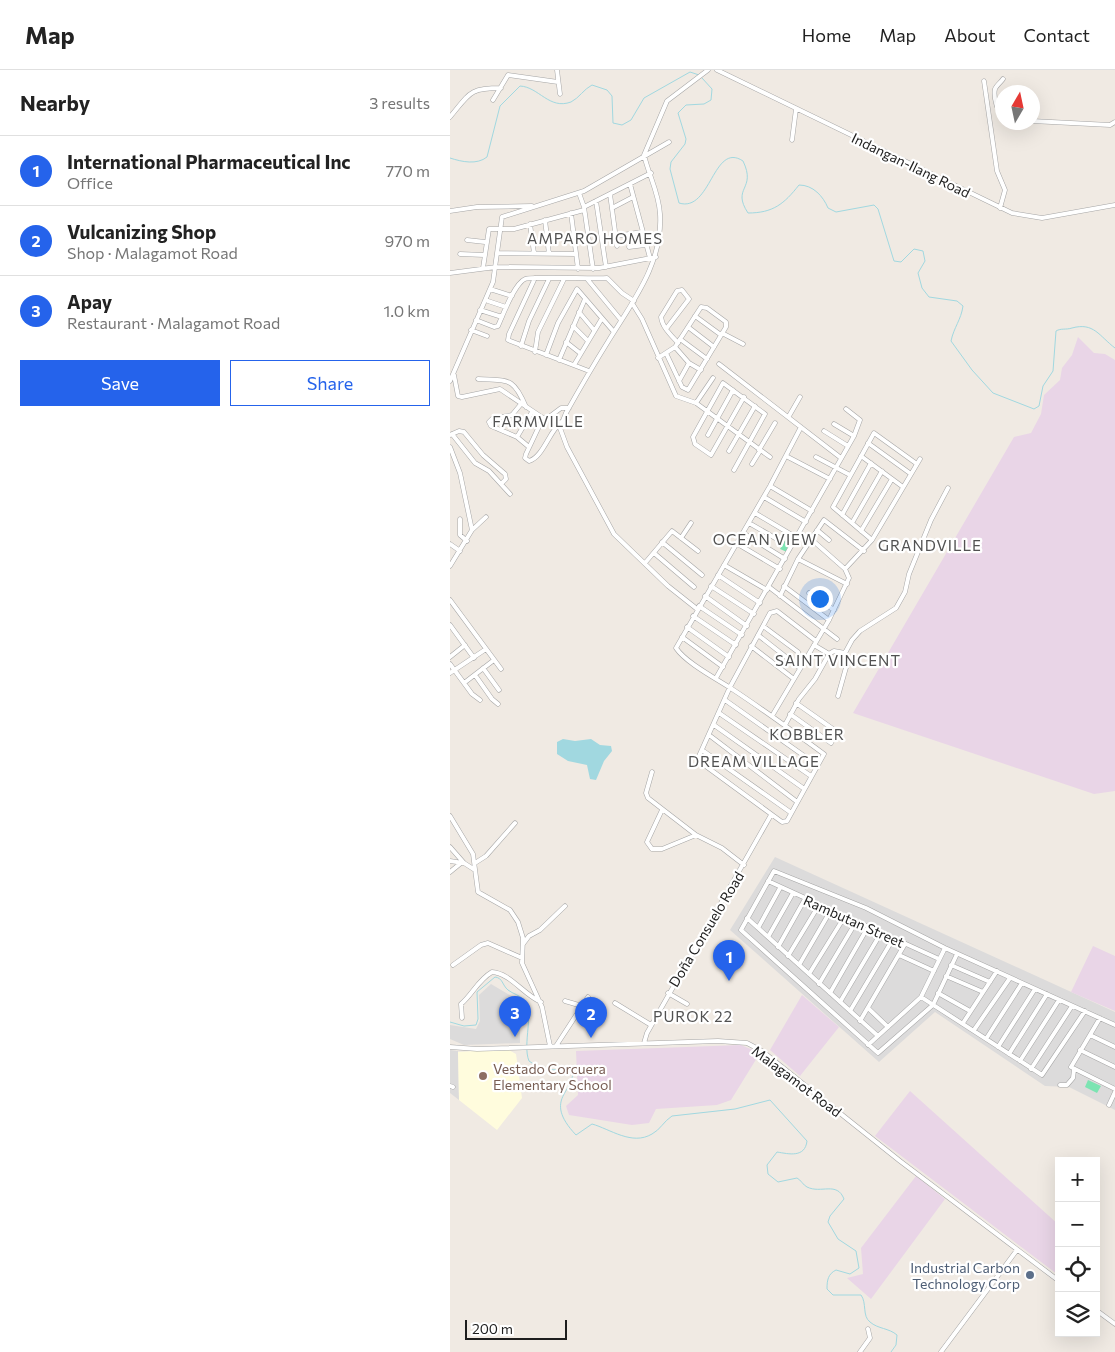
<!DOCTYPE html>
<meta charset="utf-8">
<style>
body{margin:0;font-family:Commissioner,sans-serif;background:#f6f6f6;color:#222}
.controls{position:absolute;right:15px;bottom:15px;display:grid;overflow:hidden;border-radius:0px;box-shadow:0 5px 20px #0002}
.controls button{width:45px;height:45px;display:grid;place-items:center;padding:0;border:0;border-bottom:1px solid #e0e0e0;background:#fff;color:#222;font:25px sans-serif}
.compass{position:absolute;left:545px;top:15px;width:45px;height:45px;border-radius:50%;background:#fff;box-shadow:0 5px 20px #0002;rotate:9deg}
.scale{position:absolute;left:15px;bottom:12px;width:102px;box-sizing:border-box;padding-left:5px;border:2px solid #1e1e1e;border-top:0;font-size:14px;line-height:18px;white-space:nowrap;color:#1e1e1e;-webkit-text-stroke:4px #fff;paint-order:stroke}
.you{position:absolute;left:369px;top:528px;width:18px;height:18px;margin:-12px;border:4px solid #fff;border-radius:50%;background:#1a73e8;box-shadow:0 0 0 8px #1a73e833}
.badge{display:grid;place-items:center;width:32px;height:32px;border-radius:50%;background:#2563eb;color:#fff;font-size:16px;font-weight:700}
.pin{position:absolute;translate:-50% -41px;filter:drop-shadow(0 1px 2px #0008)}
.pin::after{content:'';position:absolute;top:26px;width:18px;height:15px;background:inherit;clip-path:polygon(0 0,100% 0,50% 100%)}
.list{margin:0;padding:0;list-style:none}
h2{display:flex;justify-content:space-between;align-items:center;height:65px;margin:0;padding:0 20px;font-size:21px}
h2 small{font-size:16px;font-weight:400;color:#767676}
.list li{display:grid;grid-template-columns:32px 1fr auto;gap:15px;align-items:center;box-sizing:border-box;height:70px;padding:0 20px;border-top:1px solid #e0e0e0}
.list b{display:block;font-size:19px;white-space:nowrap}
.list p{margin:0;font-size:16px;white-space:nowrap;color:#767676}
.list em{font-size:16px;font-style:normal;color:#767676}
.actions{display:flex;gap:10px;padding:15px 20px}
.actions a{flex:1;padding:11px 0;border:1px solid #2563eb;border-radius:0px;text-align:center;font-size:18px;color:#2563eb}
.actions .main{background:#2563eb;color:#fff}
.icon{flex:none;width:28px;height:28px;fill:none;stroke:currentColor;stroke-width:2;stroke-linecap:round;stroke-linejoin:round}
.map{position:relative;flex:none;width:665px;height:1282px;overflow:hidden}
header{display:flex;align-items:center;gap:30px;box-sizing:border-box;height:70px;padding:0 25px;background:#fff;border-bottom:1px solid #e0e0e0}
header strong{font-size:24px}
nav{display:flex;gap:28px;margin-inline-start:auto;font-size:18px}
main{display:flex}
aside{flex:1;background:#fff}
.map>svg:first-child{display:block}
</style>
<header>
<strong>Map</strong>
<nav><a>Home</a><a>Map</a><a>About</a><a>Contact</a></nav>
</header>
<main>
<aside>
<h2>Nearby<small>3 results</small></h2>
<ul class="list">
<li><span class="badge">1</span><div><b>International Pharmaceutical Inc</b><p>Office</p></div><em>770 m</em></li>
<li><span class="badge">2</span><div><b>Vulcanizing Shop</b><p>Shop · Malagamot Road</p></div><em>970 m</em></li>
<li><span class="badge">3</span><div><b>Apay</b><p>Restaurant · Malagamot Road</p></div><em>1.0 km</em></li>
</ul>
<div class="actions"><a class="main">Save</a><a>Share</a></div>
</aside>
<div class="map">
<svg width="665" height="1282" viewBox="0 0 665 1282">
<rect width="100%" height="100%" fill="#f0eae3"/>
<path fill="#dcdbdb" d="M325,787l340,155v98l-46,-23 -24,-1 -110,-74 -56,50 -149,-132z
M41,914l29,17v42l-56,2 -14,-6v-14l26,4 4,-8 -1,-26z
M0,980l8,1 1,49 -9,-7z"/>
<path fill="#e9d5e7" d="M628,267l16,16 11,1 10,6v431l-21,3 -241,-81 161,-276 17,-4 10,-19 3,-19 16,-15 2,-12 10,-13z
M643,876l22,10v55l-44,-19z
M352,925l37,32 -39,49 -30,-26z
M291,975l19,8 -29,47 -14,5 -61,4 -7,14 -17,2 -63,-10 -3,-9 12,-11 -2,-44z
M460,1021l149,134v47l-2,2 -182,-138z
M466,1106l29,23 -74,100 -24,-21 16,-4 -2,-26z"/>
<path fill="#fffcdd" d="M57,979l9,5 6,44 -25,32 -38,-30 -1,-48z"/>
<path fill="#7ce4b2" d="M338,465l7,4 -8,13 -7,-3z
M638,1010l13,6 -4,7 -12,-6z"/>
<path fill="#a1d8e0" d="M113,669l12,2 16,-2 9,6 11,1 1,5 -8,10 -8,19 -6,-1 -3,-14 -19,-4 -11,-7v-12z"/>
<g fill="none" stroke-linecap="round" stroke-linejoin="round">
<path stroke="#a1d8e0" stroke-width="1" d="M252,8l10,11 -1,11 -7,4 -18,1 -8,8 8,26 -1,5 -14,18 -1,7 9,34c32,10 34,-62 64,-42 14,29 -12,26 5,52 25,0 36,-9 51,-28 14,0 24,11 29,23l8,4 38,-7 4,4 16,52 7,1 13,-13 9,2 2,10 -7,12 4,15 7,9 28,4 6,5c-2,14 -9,21 -12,35l21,29 21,23 41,16 5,-3 4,-20 10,-15 3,-40c5,-3 10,-1 16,-3 22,-6 27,8 43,20
M0,88c12,4 27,7 37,-1l13,-51 20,-20c19,1 29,24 51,16 8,-4 13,-13 21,-17l15,5 5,6 1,27 9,2 9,-5 13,-22 46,-26 9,3
M0,952l14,4 12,-1 2,-6 -1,-27 18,-15c8,1 7,8 13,13 5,4 12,5 16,10 11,11 -2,44 5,61l12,8 31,2c5,20 -31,27 4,64l16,-11c18,5 40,22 60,10 8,-4 12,-13 20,-18l63,-7 35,-9 37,41c-2,17 -18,13 -30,11l-10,13 1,9 10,8 19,-4c4,2 6,7 10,9 14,7 30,-6 37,12l-14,17 -2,6 10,17 18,12 3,17 -9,6 -14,-4c-8,4 -9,10 -9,19l6,6h28c6,8 1,21 9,27 8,7 19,6 27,13l-1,10 -5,7"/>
<g stroke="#a5a5a5" stroke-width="5">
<path id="minor" d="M107,0l3,24
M267,0l295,143 30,5 73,-13
M534,11l13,90 8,19 -5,18
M43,30l15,-25 50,7
M0,47c20,-24 19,-29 51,-29
M552,47c-4,-5 -9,-20 -7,-28 1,-3 6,-7 8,-10
M582,51l78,4 5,-3
M342,70l4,-31
M180,114l20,74
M129,123l5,14 9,62
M160,124l7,52
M146,131l10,66
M134,137l67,-34
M162,138l21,-11
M0,141l27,-4 55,-1
M121,143l7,56
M95,150l4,34
M80,154l4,29
M166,166l26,-4
M17,170l18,2
M179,177l16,-2
M48,183l78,1
M10,184l24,1
M33,198l6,-39h25l70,-19
M0,203l46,-6 103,1 57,-11
M85,208l-26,56 -1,6 81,31
M138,210l33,40
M40,219l22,7
M38,231l18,6
M182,233l10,16 34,77 20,7 74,54
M30,240l22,7
M129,242l15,18
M245,246l26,19
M26,250l18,7 4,-1c5,-11 16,-42 27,-47 6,-3 68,0 82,-1l15,15 12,8
M123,256l15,15
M238,257l26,20
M216,259l23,-30 -7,-9 -5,1 -16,26c1,10 10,18 17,26
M21,260l16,6
M272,263l21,11
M230,269l27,20
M116,272l14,11
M71,276l8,-25 20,-42
M225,277l14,16 12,7
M85,282l3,-20 26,-53
M96,285l12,-32 19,-34 37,43
M208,288l17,-11 26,-40 6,1 19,14v5l-38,63 -6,-3 -16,-34
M109,290l26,-61
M269,294l122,94
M124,295l27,-45
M4,305l4,21 4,1 38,-8 43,29 6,-1 12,-9h8
M28,309c30,2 35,-3 48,28
M0,311l43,-99 9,-65 82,-26 85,-49
M229,311l10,-18
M246,333l17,-25
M71,334l-9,11 -20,4 -3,3 2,4 26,11 12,10
M339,346l11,-19
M93,348l-17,36 -1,4 4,3c14,-4 20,-29 32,-39
M384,354l20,12
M351,357l-31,59 -94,162c10,15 41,31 56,41 32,21 62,43 92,65l-37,67 -5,1 -82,-60 -1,-6 31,-69 40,-74 7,-2 39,30
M374,361l24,15
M2,364l23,29 14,8 21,23
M0,365l9,-4 5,1 19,23 22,19 1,5 -4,4
M258,365l25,-45
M67,367l15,-25
M418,373l43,31
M0,377l10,26 12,57 -22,36
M309,380l16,-27
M279,381l26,-45
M336,386l44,23
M411,386l42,31
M366,387l34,18
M302,394l8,-13
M284,400l31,-56 -42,-31 -30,54 2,7 16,11 33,-58
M320,416l42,25
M314,427l42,25
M305,443l42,25
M392,445l29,-52
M10,449v16l7,6
M299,453l33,19
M402,453l30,-52
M22,460l14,-13
M367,460l12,10
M411,461l31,-52
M293,463l42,26
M231,468l10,-15
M422,470l-39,-33 41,-74 43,31
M212,472l40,33
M286,473l44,26
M0,474l10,7
M204,483l40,34
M348,489l49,25
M195,493l27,-32 26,20
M274,495l43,25
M395,499l27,-29 48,-81
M268,505l42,28
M261,516l43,28
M334,516l45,34
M319,517l68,52
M359,523l25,17
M255,526l42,30
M330,526l18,-37 26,-39 40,31
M0,530l51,69
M249,536l43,29
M247,539l-29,-23 -54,-52 -47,-87 -7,-19 6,-15c14,-25 28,-49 43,-73 24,-39 54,-77 51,-126 -1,-21 -11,-38 -16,-59l23,-54 41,-31
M243,546l43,29
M0,555l24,33
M313,556l35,26
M237,557l42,30
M308,565l42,33
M232,567l41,30
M364,575l15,9
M301,576l43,33
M0,587l15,-12
M0,594l22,30 8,6
M33,598l16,22
M0,603l36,-24
M25,605l17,24 6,5
M266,608l138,-242 6,-16 -14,-11
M14,613l30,-23
M388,626l9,-32 -2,-11 7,-13 8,-9 36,-23 9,-16 4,-18 22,-54 17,-32
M275,630l92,65
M269,643l92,63
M340,644l41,29 3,-6 -1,-8 -37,-26
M322,646l57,-96 20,-42 -4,-9 -34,-30
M264,655l89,63
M335,655l14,-26 16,-20 14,-25 5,-3 11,2
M259,665l87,66
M252,680l88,62
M202,702l-6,21 2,5 48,37 26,13 22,17
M212,740l-15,32 5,7h10l34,-14
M0,746l23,38 5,38 32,18 8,12 5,16 -1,25 20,44 8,39
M0,777l14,16 11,7
M0,791l13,2
M25,793l11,-7 29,-33
M0,802l11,-9
M318,811l171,78
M297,848l131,118
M308,858l22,-40
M318,867l25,-44
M73,874l6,-8 11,-6 25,-24
M328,877l27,-48
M507,884l-24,51 -55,48 -137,-123 33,-59 92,37 79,40 170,77
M449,885l35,16
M338,886l31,-51
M3,895l28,-20 7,-2 34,15
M349,895l32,-55
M501,895l39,17
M359,904l36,-58
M496,906l37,16
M369,914l37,-62
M218,923l19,11
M380,923l38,-66
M488,923l32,18
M471,927l121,78 43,-64
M115,931l17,5
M390,932l41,-69
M165,933l36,22
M418,938l20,19
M400,941l43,-72
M12,948l-1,-14c11,-9 17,-24 31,-32 18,1 32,23 49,30
M650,948l-29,49 44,22
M410,951l45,-77
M513,953l34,-52
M524,960l36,-52
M640,965l25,12
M536,969l36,-56
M194,973l3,-10 124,-218
M418,975l53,-48 24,-49
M106,976l32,-49
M0,977l27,2 241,-8 29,2 15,8 138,110 159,120
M548,977l37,-58
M630,980l35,17
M559,984l38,-60
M570,991l39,-61
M581,999l41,-63
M610,1015h7l6,-7 1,-8
M0,1016l3,1
M659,1035l6,-13
M646,1240l19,14
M410,1282l10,-14 -2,-9
M491,1282l76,-102"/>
</g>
<use href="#minor" stroke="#fff" stroke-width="4"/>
</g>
<circle fill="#8d6e63" stroke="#fff" stroke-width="2" cx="33" cy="1006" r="5"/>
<circle fill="#5c6f8a" stroke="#fff" stroke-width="2" cx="580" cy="1205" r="5"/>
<g text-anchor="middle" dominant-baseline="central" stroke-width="4.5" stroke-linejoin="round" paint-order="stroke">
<g font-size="14" fill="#1e1e1e" stroke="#fff">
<text transform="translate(461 95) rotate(26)">Indangan-Ilang Road</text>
<text transform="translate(404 851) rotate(24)">Rambutan Street</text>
<text transform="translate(256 859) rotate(-59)">Doña Consuelo Road</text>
<text transform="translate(347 1011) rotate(37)">Malagamot Road</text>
</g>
<g font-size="14" fill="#785e54" stroke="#fff" text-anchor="start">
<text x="43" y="998">Vestado Corcuera<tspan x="43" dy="16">Elementary School</tspan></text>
</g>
<g font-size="14" fill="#4e5e75" stroke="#fff" text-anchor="end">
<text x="570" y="1197">Industrial Carbon<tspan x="570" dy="16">Technology Corp</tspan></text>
</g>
<g font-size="15" letter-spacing="1" fill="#515151" stroke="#fff">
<text x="145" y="168">AMPARO HOMES</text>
<text x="88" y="351">FARMVILLE</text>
<text x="315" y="469">OCEAN VIEW</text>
<text x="480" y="475">GRANDVILLE</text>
<text x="388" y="590">SAINT VINCENT</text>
<text x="357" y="664">KOBBLER</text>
<text x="304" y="691">DREAM VILLAGE</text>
<text x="243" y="946">PUROK 22</text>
</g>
</g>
</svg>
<div class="controls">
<button>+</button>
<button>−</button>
<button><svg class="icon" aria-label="locate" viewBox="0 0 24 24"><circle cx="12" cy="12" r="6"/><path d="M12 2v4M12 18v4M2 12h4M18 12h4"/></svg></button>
<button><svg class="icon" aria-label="layers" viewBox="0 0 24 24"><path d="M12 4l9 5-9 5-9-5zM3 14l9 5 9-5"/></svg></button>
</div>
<svg class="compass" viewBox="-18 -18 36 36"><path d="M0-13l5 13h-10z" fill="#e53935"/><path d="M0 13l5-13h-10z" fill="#767676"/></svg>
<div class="scale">200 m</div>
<div class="you"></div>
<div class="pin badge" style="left:279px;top:911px">1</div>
<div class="pin badge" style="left:141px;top:968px">2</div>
<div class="pin badge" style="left:65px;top:967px">3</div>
</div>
</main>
